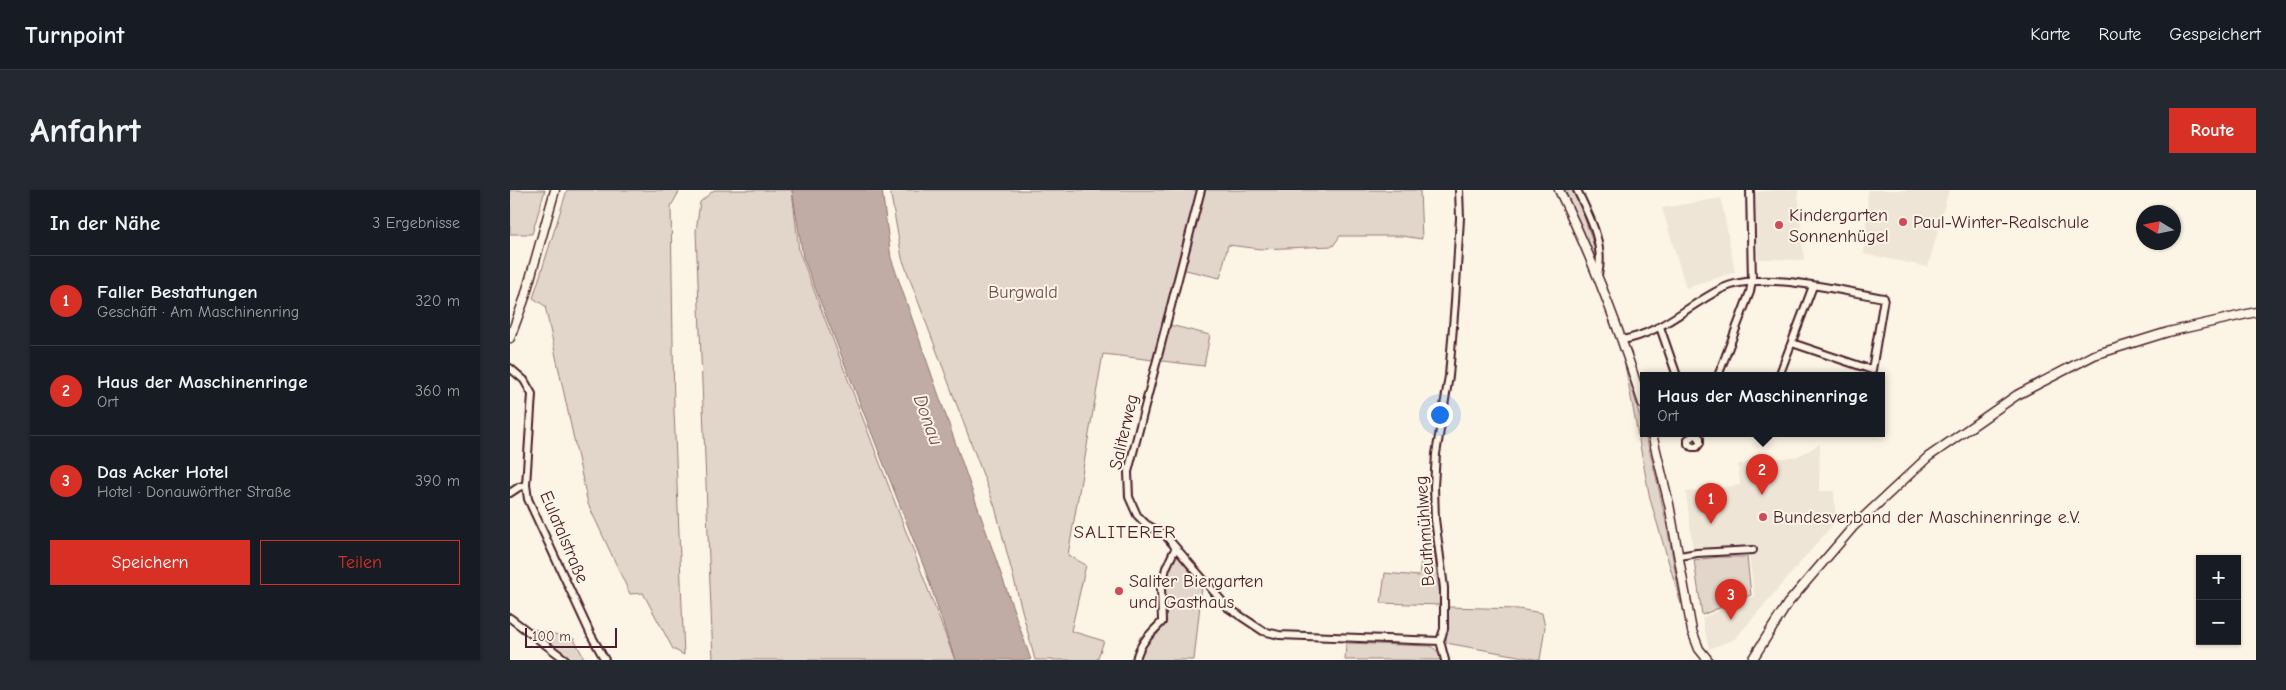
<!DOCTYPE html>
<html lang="de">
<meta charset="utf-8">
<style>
body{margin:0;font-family:"Comic Neue",sans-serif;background:#242831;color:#f1f3f6}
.controls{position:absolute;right:15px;bottom:15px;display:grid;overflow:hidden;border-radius:0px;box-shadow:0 1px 4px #0004}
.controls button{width:45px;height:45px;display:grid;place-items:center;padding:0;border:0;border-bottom:1px solid #363941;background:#171b24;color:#f1f3f6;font:25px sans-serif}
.compass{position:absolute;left:1626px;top:15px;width:45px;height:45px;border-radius:50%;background:#171b24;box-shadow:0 1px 4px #0004;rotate:280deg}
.scale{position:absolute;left:15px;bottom:12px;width:92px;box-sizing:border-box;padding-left:5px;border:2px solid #4a1f2b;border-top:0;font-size:14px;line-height:18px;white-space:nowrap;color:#4a1f2b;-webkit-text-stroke:4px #fcf5e5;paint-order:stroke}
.you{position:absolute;left:929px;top:224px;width:18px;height:18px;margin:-12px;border:4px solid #fff;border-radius:50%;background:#1a73e8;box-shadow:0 0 0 8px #1a73e833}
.badge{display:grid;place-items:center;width:32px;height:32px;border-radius:50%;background:#d93025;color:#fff;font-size:16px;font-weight:700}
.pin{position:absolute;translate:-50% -41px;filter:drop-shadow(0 1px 2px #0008)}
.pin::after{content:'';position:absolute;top:26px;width:18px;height:15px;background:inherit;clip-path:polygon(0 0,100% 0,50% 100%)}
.popup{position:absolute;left:1130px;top:182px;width:245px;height:65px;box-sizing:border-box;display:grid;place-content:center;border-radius:0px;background:#171b24;filter:drop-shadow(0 1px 4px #0005);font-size:16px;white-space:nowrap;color:#9ea1a6}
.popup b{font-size:19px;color:#f1f3f6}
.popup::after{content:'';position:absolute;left:50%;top:100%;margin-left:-10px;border:10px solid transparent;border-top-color:#171b24}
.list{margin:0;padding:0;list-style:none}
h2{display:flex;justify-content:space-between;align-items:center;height:65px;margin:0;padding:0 20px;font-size:21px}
h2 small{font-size:16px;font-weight:400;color:#9ea1a6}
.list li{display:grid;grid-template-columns:32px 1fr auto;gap:15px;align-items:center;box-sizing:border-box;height:90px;padding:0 20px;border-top:1px solid #363941}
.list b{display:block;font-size:19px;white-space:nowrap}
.list p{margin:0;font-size:16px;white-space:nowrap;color:#9ea1a6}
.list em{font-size:16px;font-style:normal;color:#9ea1a6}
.actions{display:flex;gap:10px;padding:15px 20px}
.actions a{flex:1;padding:11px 0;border:1px solid #d93025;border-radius:0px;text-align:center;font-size:18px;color:#d93025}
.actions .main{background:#d93025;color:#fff}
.map{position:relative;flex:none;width:1746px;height:470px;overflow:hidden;border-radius:0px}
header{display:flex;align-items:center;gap:30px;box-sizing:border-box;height:70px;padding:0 25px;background:#171b24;border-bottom:1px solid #363941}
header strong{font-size:24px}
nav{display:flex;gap:28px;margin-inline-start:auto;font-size:18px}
.intro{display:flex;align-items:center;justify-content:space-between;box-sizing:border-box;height:120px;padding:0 30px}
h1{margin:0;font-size:35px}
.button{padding:12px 22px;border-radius:0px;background:#d93025;color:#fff;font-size:18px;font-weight:700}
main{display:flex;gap:30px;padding:0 30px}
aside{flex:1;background:#171b24;border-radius:0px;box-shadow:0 1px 4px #0004}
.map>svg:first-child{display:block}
</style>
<header>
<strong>Turnpoint</strong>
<nav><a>Karte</a><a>Route</a><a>Gespeichert</a></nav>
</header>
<div class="intro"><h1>Anfahrt</h1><a class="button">Route</a></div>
<main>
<aside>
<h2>In der Nähe<small>3 Ergebnisse</small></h2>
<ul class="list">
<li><span class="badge">1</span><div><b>Faller Bestattungen</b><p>Geschäft · Am Maschinenring</p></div><em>320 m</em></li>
<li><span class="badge">2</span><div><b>Haus der Maschinenringe</b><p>Ort</p></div><em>360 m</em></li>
<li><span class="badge">3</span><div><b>Das Acker Hotel</b><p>Hotel · Donauwörther Straße</p></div><em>390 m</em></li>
</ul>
<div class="actions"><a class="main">Speichern</a><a>Teilen</a></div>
</aside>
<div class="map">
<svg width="1746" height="470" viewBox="0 0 1746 470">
<rect width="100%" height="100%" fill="#fcf5e5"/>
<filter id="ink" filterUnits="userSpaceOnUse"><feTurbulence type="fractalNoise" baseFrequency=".02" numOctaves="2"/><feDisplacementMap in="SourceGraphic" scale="10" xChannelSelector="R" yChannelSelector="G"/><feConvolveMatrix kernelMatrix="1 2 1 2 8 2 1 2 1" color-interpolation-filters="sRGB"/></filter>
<g filter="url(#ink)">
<path fill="#eee5d7" d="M1268,0h20l6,70 -46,-1 -3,-67z
M1358,0h81l-21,77 -64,-13z
M1211,8l14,74 -49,16 -24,-80z
M1310,254l-1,47h15l2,30 -101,118 -26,10 -7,-31 52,-22 -6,-49 -55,2 -7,-57 54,-7 -2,-21 60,-8z"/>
<path fill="#e2d5ca" stroke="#967a7a" d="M0,0h35l-13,44h-22z
M57,0h113l-9,16 3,204 10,245 -11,-6 -30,-56 -13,1 -42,-90 -43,-198 -12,-8z
M204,0h78l7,61 156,409h-242l-17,-429 4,-29z
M380,0h530l2,49 -20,-3h-62l-7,10 -72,3 -33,-4 -8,33 -43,-10 -15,55 48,12 -6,31 -101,-12 -35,201 18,10 -15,66 33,10 -7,19h-62l-40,-153 -93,-249z
M1053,0h9l10,20 16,48 -3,2z
M1114,170l19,67v7h2c16,56 26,113 36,170l-31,-105z
M920,302l4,58 7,55 -60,-2 4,-30 34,3z
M665,363l27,33 -8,74h-61l7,-23 9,-6 8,4c12,-17 6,-24 7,-43 0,-12 7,-27 11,-39z
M1209,367h28l4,38 -49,20 -8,-55z
M938,417l70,2 24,4 3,14 -5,33 -94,-17z
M20,438l44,11 11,21h-18z
M836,453l84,3c6,3 10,7 10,14h-95z"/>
<path fill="#c0aca5" stroke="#917474" d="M282,0h90l9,68 140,402h-76l-28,-85 -124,-318z"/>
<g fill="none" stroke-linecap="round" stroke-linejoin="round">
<g stroke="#4a1f2b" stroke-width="10">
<path id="minor" d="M691,0l-73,282 1,25 8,18 9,9 19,11 62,72 36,24 16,4 161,6
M1067,0c13,27 28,55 21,85
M1150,137l17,49
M1112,150c38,-6 65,-34 99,-51 40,-20 119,2 163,9l-12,72 -80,-27
M0,178l14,12 8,14 -6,91 2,14 63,136 14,25
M1208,186l32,-84 2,-12 -2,-90
M1269,186l34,-90
M1186,245l4,3v5l-3,4h-5l-4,-3v-5l9,-5
M0,303l9,-6 7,-2
M1170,366l17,-3 56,-3
M0,428l56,42
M626,470c3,-16 14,-26 26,-38l-1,-34 5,-20 9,-19
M935,470l-5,-19 4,-12v-41l-9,-69 -1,-33 2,-32 13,-78 6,-74 5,-84 -1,-28"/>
</g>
<g stroke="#4a1f2b" stroke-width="11">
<path id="major" d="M1049,0c34,69 61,141 84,214
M0,148l14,-38 31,-110
M1142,244l17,70 23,127 7,18 9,11
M1242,470l36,-57 66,-77 74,-69 89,-62 77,-40 74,-23 88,-20"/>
</g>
<use href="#minor" stroke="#fcf5e5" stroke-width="6"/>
<use href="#major" stroke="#fcf5e5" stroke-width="8"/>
</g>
</g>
<g fill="#d1495b" stroke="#fcf5e5" stroke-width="2">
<circle cx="1393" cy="32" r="5"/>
<circle cx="1269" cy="35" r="5"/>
<circle cx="1253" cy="327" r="5"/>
<circle cx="609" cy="401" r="5"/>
</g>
<g text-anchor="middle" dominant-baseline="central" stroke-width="4" stroke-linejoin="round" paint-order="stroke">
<g font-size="18" fill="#4a1f2b" stroke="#fcf5e5" text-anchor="start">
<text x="1279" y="25">Kindergarten<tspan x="1279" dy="21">Sonnenhügel</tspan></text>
<text x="1403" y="32">Paul-Winter-Realschule</text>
<text x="1263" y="327">Bundesverband der Maschinenringe e.V.</text>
<text x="619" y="391">Saliter Biergarten<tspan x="619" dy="21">und Gasthaus</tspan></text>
</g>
<g font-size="18" fill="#704c53" stroke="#fcf5e5">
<text x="513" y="102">Burgwald</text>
</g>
<g font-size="18" fill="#4a1f2b" stroke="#fcf5e5">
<text transform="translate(614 242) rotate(-77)">Saliterweg</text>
<text transform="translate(915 341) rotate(-94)">Beuthmühlweg</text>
<text transform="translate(54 347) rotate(67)">Eulatalstraße</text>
</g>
<g font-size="19" font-style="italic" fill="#6d4950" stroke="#fcf5e5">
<text transform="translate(418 230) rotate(70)">Donau</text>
</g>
<g font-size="19" letter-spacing="1" fill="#4a1f2b" stroke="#fcf5e5">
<text x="615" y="342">SALITERER</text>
</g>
</g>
</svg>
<div class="controls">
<button>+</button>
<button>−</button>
</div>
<svg class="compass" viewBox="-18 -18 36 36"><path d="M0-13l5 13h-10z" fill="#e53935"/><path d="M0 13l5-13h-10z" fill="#9ea1a6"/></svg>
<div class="scale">100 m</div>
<div class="you"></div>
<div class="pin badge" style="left:1201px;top:334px">1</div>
<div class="pin badge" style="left:1252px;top:305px">2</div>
<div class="popup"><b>Haus der Maschinenringe</b>Ort</div>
<div class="pin badge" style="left:1221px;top:430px">3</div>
</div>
</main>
